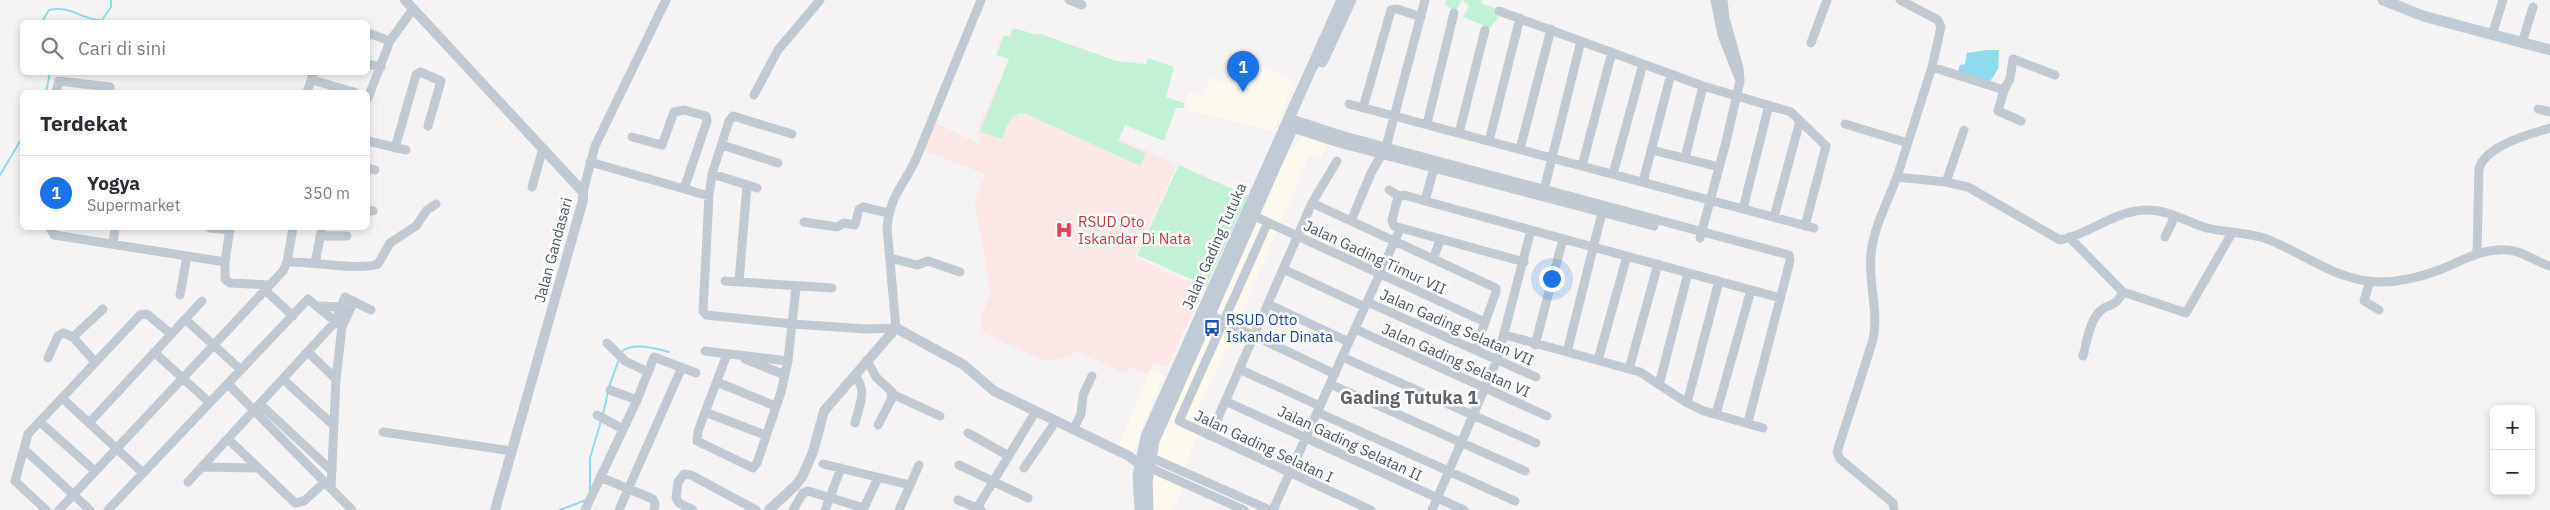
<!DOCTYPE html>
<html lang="id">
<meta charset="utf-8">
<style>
body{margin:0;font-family:"IBM Plex Sans",sans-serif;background:#f2f2f3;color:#2b2b33}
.controls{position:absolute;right:15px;bottom:15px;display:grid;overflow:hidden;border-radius:8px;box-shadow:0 2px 8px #0003}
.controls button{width:45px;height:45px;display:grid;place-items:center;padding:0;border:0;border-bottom:1px solid #e1e1e2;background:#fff;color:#2b2b33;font:25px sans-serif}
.you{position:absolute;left:1551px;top:278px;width:18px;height:18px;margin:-12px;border:4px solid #fff;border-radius:50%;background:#1a73e8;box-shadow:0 0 0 8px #1a73e833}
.badge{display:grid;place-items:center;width:32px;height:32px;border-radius:50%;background:#1a73e8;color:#fff;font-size:16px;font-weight:700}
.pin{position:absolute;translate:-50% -41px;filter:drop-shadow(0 1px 2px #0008)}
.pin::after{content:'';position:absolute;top:26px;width:18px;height:15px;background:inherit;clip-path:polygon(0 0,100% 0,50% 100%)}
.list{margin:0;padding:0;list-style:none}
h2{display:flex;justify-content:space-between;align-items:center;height:65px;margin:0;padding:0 20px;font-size:21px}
h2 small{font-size:16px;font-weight:400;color:#7c7c81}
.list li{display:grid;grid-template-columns:32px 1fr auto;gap:15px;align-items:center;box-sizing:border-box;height:75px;padding:0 20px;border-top:1px solid #e1e1e2}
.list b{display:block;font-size:19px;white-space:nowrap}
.list p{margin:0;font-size:16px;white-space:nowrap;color:#7c7c81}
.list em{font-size:16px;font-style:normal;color:#7c7c81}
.icon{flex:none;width:28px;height:28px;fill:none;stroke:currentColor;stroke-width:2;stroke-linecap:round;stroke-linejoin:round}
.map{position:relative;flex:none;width:2550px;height:510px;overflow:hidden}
.search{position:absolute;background:#fff;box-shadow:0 2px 8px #0003;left:20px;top:20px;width:350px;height:55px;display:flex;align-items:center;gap:12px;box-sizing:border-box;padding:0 18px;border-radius:8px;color:#7c7c81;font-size:19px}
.panel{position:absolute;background:#fff;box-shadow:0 2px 8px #0003;left:20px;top:90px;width:350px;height:140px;border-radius:8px}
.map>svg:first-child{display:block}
</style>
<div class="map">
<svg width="2550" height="510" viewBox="0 0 2550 510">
<rect width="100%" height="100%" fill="#f5f3f3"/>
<path fill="#fdf9ef" d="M1235,54l61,27 -23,50 -88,-21 3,-18 14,5 10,-20 15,7z
M1303,136l24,7 -6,15 -11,-3 -80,187 -40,82 11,6 -17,38 -29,-13 3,-11 126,-284z
M1151,370l13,6 -32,77 -15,-6z
M1152,473l31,14 -9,23h-21z"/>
<path fill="#fce8e6" d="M999,81l178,84 -42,92 69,31 -37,79 -13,-5 -6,12 -18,-7 -4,7 -47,-22 -26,8 -8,1 -62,-28 -3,-15 11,-23 -16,-93 10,-28 -62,-24 11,-28 45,22 2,-5 -5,-6z"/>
<path fill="#c3f1d5" d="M1447,0h35l-1,3 15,6 2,9 -8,10 -27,-11 6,-11 -7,-6 -7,12 -10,-8z
M1013,28l21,6h7l75,27 30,3 2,-6 26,9 -8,30 18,6v5h-8l-12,33 -39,-16 -7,16 28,12 -6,13 -116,-53c-15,1 -17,14 -22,26l-22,-7 29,-73 -13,-4 8,-20 6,2z
M1179,165l69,31 -42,90 -69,-31z"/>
<path fill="#90daee" d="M1987,50h12l-1,19 -9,14 -32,-9 3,-9 5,-1 2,-11z"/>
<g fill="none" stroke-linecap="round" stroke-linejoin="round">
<path stroke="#90daee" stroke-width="2" d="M42,22l7,-12c24,-5 36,12 53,10l9,-13v-7
M46,92l4,-20
M0,175l22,-37
M621,352c12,-10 34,-4 48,0
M609,387l10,-28
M603,414l5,-22
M590,490v-32l11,-37
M560,510l26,-10"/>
<path stroke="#c1cad2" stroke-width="9" d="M1069,0l13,5
M1715,0l7,35 17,43
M1900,0l38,20 3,7 -9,40 -35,110 49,5 22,5 92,53c31,-6 51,-28 85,-30 22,-1 42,12 62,18 20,5 41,4 60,11 34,13 65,38 101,42 23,3 50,-3 71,-11 23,-9 43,-22 69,-20 16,1 27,12 42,16
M1499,11l204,75 88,26 35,34 -21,80
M368,33l22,8
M2492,35l11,-35
M1811,43l16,-43
M2522,43l11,-36
M368,64l13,3
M1932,67l72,23 -6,21 23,10
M312,80l42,12
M2004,90l6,-11 3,-20 42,16
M56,92l3,-11 51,6
M307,92l7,-20
M754,95l24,-45 42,-50
M368,98l22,-57 23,-32
M1349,104l465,124
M1363,108l28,-98 6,-1 24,8
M2538,109l12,3
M1289,118l52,17 448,120 1,6 -42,161
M1427,124l27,-111
M1845,124l63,19
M1286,126l53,17 315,83
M1459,133l26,-103
M632,137l30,8 12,-33 10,-2 22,6 1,5 -23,68
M368,141l38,9
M1489,141l31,-123
M722,145l56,18
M395,148l21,-73 4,-3 21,9 -13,45
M1520,149l31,-120
M1652,150l67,17
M1685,158l18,-72
M590,162l119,34 3,-22 17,-53 4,-5 59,18
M1582,166l30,-114
M368,168l7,2
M712,174l45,14
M1613,174l30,-110
M1643,182l28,-108
M1946,182l18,-52
M532,187l11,-39
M1389,190l10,6
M583,192l12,-46 71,-146
M1543,194l38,-153
M709,196l-6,115 3,4 87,9 73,5 30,-1 -9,-100c3,-33 16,-41 29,-69l65,-159
M1425,201l9,-33
M1312,203l184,85v4l-21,58
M1743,209l26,-104
M368,210l5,1
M1254,216l231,106
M1774,217l26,-96
M1351,221l20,-48 15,-26 39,-147
M804,222l33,5 7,-4 11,2 4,-16 4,-2 25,6
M1268,222l-89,199 192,89
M50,228l4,7 171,27
M210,228l20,2
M230,228l-5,34v17l5,4 39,2
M320,236h27
M2069,237l54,55c-9,17 -13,10 -23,19 -11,11 -13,31 -17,45
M2165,237l10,-21
M1700,238l26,-96 14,-61 -1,-13 -14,-50 -2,-18
M113,244l2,-16
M2477,253l2,-84c6,-23 50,-35 71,-41
M890,258l27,7 11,-4 32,11
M1433,259l7,-19
M287,262l6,-34
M1524,262l-130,-36 -2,-6 6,-23 6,-2 21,6 355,97
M315,263l7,-35
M1283,269l82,38
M725,281l107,7
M1719,281l-32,122 17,8 59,17
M2370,281l-6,20 15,9
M739,282l8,-97
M265,290l28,26
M2123,292l63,21 46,-80
M180,295l7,-39
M1367,302l169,75
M1268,304l81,38
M317,306l25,1
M1210,315l125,59
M185,319l56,51
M342,327l12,-26
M1355,329l192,87
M1505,335l135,37 47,31
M73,337l30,-28
M607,343l18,18 23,11
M1535,345l28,-106
M705,351l83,10
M154,352l56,51
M308,352l28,27
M1567,352l36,-143
M727,354l-29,77 -1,10 56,27 4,-5 24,-71 7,-31 8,-74
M1342,357l194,86
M48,358l10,-22 5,-3 10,4 22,25
M745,359l40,16
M867,360l9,17 16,15 -1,8 -13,25
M1598,360l29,-104
M1239,369l81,37
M1629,369l29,-105
M283,379l51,47
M717,382l58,24
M228,384l124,126
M1330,384l195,87
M1659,385l29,-112
M610,390l27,10
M892,394l48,22
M62,398l81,75
M1225,401l239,109
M260,404l72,67
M705,412l60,23
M1317,412l198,89
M1716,414l35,-124
M597,415l26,14
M40,422l55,49
M89,423l113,-122
M855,423c4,-17 13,-33 0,-47
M1073,430l8,-16 2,-19 9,-19
M383,432l129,19
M968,433l41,23
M1210,436l102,-233 25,-42
M228,439l67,64 9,-2 21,-19
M25,450l65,60
M1150,457l120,53
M823,464l87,21
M959,465l69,33
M202,467l56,1
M1148,467l96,43
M1024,468l32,-47
M600,477l53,22 2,5 -1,6
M188,482l147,-160 10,-25 26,13
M958,500l23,10
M977,508l59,-97
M46,510l-31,-29 13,-47 112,-119 7,-1 24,20
M59,510l224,-239 4,-9c23,-1 72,9 91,2l12,-21 26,-17 11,-16 9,-6
M108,510l200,-211 34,28 -6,52 -5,109
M585,510l52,-110 17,-43 42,16
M619,510l63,-143
M693,510l-14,-7 -3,-5 2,-16 6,-8 7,1 65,35
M793,510l10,-17 5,-2 56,17
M825,510l16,-42
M863,510l15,-32
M899,510l20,-45
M1273,510l127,-281
M1432,510l65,-150 34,-130
M1894,510l-1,-7 -53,-44 -3,-7 36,-112c6,-30 -5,-56 -2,-86 2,-25 17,-53 26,-77"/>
<path stroke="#c1cad2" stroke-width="10" d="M405,0l178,192v8l-88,310
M769,510l26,-24 7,-9 11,-25 11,-41 72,-83 68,37 30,26 135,65 11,9 6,1"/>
<path stroke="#c1cbd6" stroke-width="11" d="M2383,0l40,16 127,34
M1322,62l29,-62
M1140,510l-2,-34 8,-39 196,-437
M1148,510l-1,-28 7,-41 137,-310"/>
</g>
<defs>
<g id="hospital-bare" transform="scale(1.35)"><path d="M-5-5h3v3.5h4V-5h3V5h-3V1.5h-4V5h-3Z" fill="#e0444e" stroke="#fff" stroke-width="2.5" paint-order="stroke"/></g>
<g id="bus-bare" transform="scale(1.35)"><path d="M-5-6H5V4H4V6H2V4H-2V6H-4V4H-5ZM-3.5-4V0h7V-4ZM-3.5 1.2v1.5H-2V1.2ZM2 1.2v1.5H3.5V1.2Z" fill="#1a4fb4" stroke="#fff" stroke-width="2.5" paint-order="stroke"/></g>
</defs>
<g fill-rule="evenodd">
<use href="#hospital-bare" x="1064" y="230"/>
<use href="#bus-bare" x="1212" y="328"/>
</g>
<g text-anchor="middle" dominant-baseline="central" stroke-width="5" stroke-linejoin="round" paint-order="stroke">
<g font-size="15" fill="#be3a42" stroke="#fff" text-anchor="start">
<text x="1078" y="221">RSUD Oto<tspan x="1078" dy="17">Iskandar Di Nata</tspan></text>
</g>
<g font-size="15" fill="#4a5661" stroke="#fff">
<text transform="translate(1214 246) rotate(-66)">Jalan Gading Tutuka</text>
<text transform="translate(553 250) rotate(-75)">Jalan Gandasari</text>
<text transform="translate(1375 257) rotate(25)">Jalan Gading Timur VII</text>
<text transform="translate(1457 327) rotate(24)">Jalan Gading Selatan VII</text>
<text transform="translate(1456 360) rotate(24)">Jalan Gading Selatan VI</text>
<text transform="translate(1350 443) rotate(25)">Jalan Gading Selatan II</text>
<text transform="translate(1264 446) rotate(25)">Jalan Gading Selatan I</text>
</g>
<g font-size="15" fill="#164399" stroke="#fff" text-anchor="start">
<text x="1226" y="319">RSUD Otto<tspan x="1226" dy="17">Iskandar Dinata</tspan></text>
</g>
<g font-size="18" font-weight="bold" fill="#5f6368" stroke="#fff">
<text x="1409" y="397">Gading Tutuka 1</text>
</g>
</g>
</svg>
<div class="controls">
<button>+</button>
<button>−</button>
</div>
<div class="you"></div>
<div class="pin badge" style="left:1243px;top:92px">1</div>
<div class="search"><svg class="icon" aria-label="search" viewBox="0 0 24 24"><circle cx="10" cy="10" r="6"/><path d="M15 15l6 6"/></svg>Cari di sini</div>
<section class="panel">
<h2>Terdekat<small></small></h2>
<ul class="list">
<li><span class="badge">1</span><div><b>Yogya</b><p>Supermarket</p></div><em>350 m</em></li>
</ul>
</section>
</div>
